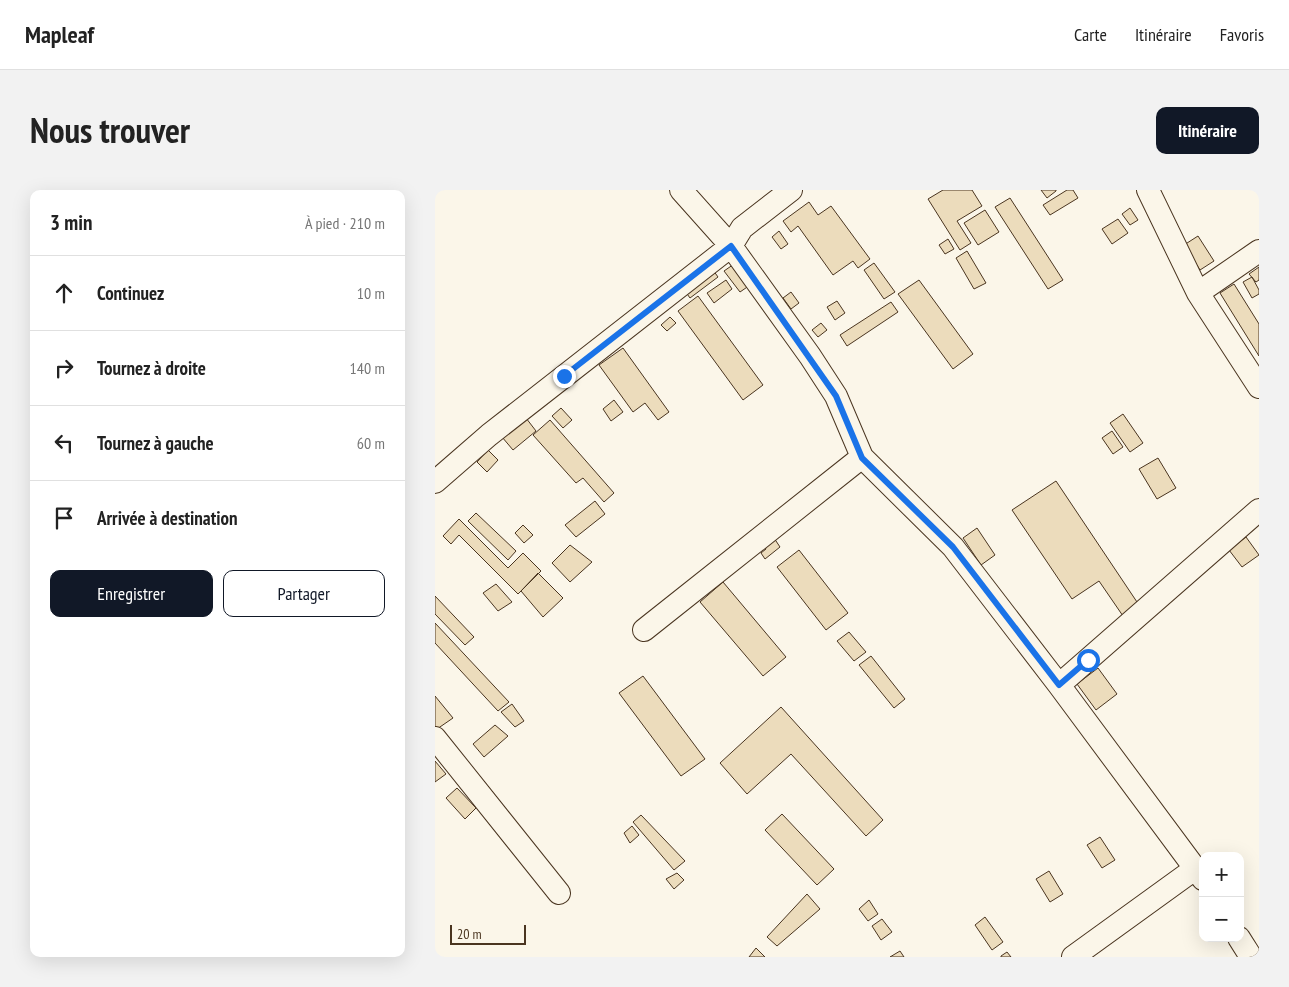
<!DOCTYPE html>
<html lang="fr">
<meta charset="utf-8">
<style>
body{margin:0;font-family:"PT Sans Narrow",sans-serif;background:#f2f2f2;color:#222}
.controls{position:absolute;right:15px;bottom:15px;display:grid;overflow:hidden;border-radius:10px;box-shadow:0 5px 20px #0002}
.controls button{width:45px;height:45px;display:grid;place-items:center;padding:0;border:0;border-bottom:1px solid #e0e0e0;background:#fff;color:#222;font:25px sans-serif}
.scale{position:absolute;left:15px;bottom:12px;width:76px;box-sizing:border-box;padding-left:5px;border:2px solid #4a3520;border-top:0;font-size:14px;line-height:18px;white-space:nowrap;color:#4a3520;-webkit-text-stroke:4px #fbf6e9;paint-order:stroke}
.stop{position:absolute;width:15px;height:15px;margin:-11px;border:4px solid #1a73e8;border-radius:50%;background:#fff}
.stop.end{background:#1a73e8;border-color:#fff;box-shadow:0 1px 5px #0008}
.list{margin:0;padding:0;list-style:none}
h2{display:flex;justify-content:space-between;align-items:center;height:65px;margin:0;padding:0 20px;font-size:21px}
h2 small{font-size:16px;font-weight:400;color:#767676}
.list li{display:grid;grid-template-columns:32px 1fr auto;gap:15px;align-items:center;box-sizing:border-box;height:75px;padding:0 20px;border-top:1px solid #e0e0e0}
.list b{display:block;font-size:19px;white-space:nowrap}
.list em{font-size:16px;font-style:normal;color:#767676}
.actions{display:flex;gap:10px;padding:15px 20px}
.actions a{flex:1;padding:11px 0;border:1px solid #111827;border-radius:10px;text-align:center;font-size:18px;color:#111827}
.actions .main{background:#111827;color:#fff}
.icon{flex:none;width:28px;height:28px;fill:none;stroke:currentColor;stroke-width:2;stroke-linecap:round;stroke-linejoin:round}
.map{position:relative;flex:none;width:824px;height:767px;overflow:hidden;border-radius:10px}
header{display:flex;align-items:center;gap:30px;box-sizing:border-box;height:70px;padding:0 25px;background:#fff;border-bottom:1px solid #e0e0e0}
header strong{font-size:24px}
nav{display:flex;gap:28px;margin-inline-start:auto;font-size:18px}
.intro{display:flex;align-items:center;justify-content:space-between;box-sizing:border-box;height:120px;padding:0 30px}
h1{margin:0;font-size:35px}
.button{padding:12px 22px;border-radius:10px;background:#111827;color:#fff;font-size:18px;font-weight:700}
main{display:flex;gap:30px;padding:0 30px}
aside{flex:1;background:#fff;border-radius:10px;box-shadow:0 5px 20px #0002}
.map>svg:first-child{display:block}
</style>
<header>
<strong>Mapleaf</strong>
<nav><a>Carte</a><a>Itinéraire</a><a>Favoris</a></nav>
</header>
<div class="intro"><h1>Nous trouver</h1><a class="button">Itinéraire</a></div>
<main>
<aside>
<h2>3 min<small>À pied · 210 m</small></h2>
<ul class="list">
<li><svg class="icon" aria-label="ahead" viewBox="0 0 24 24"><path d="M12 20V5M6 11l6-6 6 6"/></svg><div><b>Continuez</b></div><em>10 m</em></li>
<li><svg class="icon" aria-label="right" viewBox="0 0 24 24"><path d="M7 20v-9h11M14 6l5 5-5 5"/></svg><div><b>Tournez à droite</b></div><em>140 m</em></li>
<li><svg class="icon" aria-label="left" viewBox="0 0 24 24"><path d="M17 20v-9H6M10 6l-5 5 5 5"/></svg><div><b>Tournez à gauche</b></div><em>60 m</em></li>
<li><svg class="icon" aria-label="arrive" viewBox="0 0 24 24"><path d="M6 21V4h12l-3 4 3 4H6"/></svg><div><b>Arrivée à destination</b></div></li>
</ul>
<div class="actions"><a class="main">Enregistrer</a><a>Partager</a></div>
</aside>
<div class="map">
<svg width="824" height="767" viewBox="0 0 824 767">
<rect width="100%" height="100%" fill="#fbf6e9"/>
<path fill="#ecdcbc" stroke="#4a3520" d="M508,0h29l10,16 -25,15 14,22 -11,7 -32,-51z
M606,0h15v1l-9,7z
M632,0h6l5,8 -28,17 -7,-10z
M575,8l53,82 -15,9 -53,-82z
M374,12l9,13 13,-9 39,53 -12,9 -5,-7 -20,14 -35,-49 -7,6 -8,-11z
M695,18l8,12 -8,5 -8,-11z
M550,20l14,22 -21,13 -14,-22z
M683,29l10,14 -16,11 -10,-15z
M344,41l9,13 -7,5 -9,-12z
M763,46l16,25 -14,9 -16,-25z
M513,49l6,10 -9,5 -6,-9z
M532,61l19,32 -12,6 -18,-31z
M302,72l16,21 -13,9 -16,-21z
M439,73l21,29 -11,7 -20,-29z
M824,77v13l-3,2 -7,-8z
M278,80l5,7 -28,21 -5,-7z
M817,87l7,13v4l-7,4 -9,-16z
M291,90l6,9 -18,14 -7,-10z
M484,90l54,74 -20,15 -55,-75z
M799,94l25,40v32l-39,-63z
M356,102l8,11 -8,6 -8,-11z
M263,106l65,89 -20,15 -65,-89z
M402,111l8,12 -10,7 -8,-13z
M456,112l7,10 -51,34 -7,-11z
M235,127l6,6 -9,8 -6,-6z
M386,133l6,7 -9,7 -6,-7z
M188,158l46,64 -11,8 -13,-17 -12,9 -34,-47z
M179,210l9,12 -12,9 -8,-12z
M126,218l11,12 -9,8 -11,-12z
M688,224l20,29 -13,9 -20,-29z
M91,228l10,13 -23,19 -11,-13z
M115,230l64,73 -10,9 -21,-24 -7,5 -43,-48z
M677,241l11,16 -10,7 -11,-16z
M53,260l10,10 -11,12 -10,-10z
M723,268l18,30 -19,11 -18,-30z
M621,291l83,124 -16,11 -24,-35 -27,18 -60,-89z
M160,311l10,13 -29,23 -11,-12z
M41,323l40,38 -8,9 -40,-39z
M24,329l49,49 15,-15 18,18 -23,23 -59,-59 -8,9 -8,-8z
M88,335l10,10 -9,8 -9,-10z
M542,338l18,27 -14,10 -18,-27z
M811,347l13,18 -17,12 -13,-17z
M339,348l6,9 -15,12 -4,-6 5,-4 -2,-3z
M135,355l22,17 -22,20 -18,-19z
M364,360l49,63 -22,17 -49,-63z
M103,383l25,25 -20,19 -22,-26z
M288,392l63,75 -23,19 -63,-74z
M61,394l16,18 -14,9 -15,-18z
M0,406l39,41 -9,8 -30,-31z
M0,433l74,79 -11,9 -63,-68z
M414,442l17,20 -12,9 -17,-20z
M436,466l34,43 -11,9 -35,-43z
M663,478l19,26 -21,16 -19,-26z
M208,486l62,83 -24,17 -62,-83z
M0,506l18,22 -16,11 -2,-3z
M77,514l12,17 -9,6 -14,-15z
M346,517l102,113 -17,16 -75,-82 -44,40 -27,-31z
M60,535l13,11 -24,21 -11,-13z
M0,571l11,13 -11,8z
M22,598l19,20 -11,11 -19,-21z
M347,624l52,55 -17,16 -52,-55z
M206,625l44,46 -11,9 -41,-48z
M197,636l7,9 -9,8 -6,-10z
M665,647l15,23 -13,8 -15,-23z
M614,681l14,23 -13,8 -14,-23z
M242,683l7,7 -10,9 -8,-10z
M372,704l13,15 -43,37 -10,-9z
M434,710l9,14 -10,7 -9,-12z
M550,727l18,25 -11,8 -17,-25z
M447,729l10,13 -11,8 -9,-14z
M321,758l9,9h-16z
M465,761l4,6h-14z
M572,762l4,5h-10v-1z"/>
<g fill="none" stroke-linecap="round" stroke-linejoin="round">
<g stroke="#4a3520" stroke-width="24">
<path id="street" d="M246,0l50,56 79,110 26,40 26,61 91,90 106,138 144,194
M713,0l50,103 61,94
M763,103l61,-42
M0,292l54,-47 242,-189 11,-18 49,-38
M209,440l218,-173
M624,495l200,-175
M0,548l124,155
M804,748l12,19
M638,767l123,-89"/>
</g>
<use href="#street" stroke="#fbf6e9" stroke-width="22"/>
</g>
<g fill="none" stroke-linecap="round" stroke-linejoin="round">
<path stroke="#1a73e8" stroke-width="6" d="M129,186l167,-130 105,150 26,62 91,89 106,138 29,-25"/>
</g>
</svg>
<div class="controls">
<button>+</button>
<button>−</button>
</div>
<div class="scale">20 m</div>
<div class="stop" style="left:653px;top:470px"></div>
<div class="stop end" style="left:129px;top:186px"></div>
</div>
</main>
